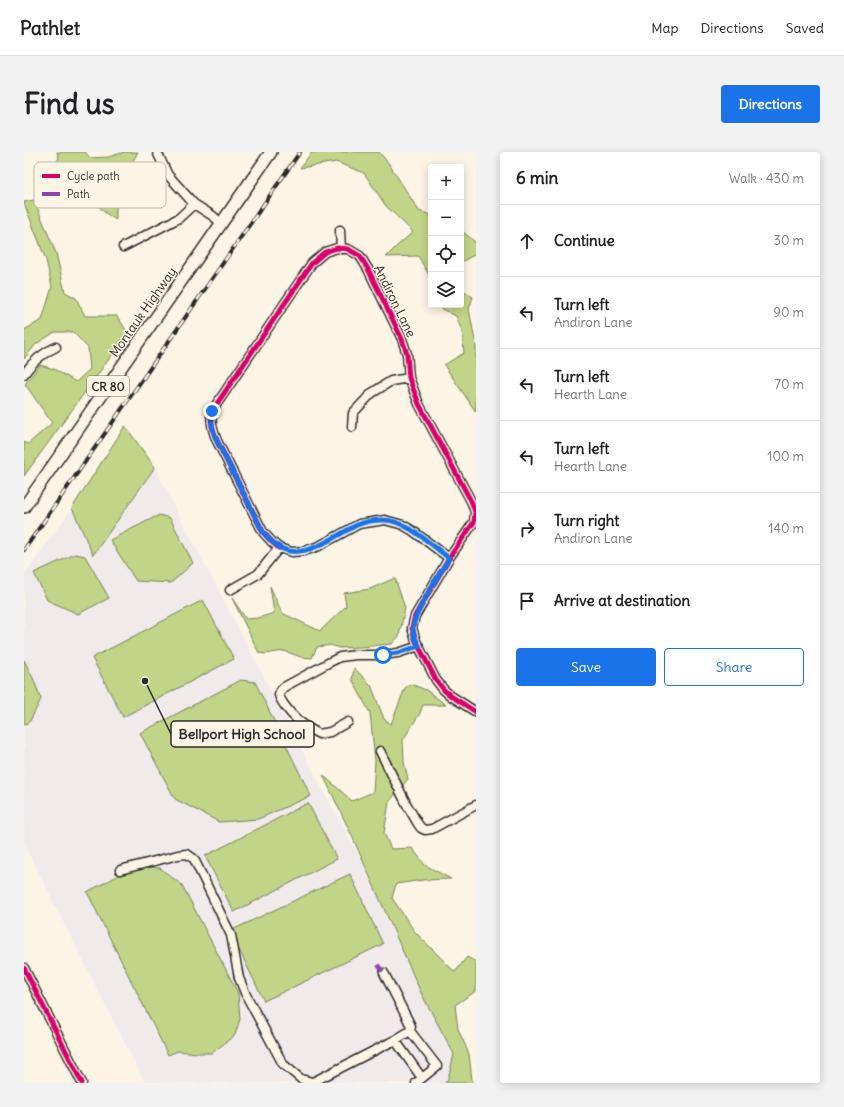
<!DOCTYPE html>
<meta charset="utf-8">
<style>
body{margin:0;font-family:Delius,sans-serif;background:#f2f2f2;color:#202124}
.controls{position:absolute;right:12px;top:12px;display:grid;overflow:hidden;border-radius:4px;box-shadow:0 2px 10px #0003}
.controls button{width:36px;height:36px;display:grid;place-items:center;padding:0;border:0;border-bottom:1px solid #e0e0e0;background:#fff;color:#202124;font:20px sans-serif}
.stop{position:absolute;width:12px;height:12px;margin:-9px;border:3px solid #1a73e8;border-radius:50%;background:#fff}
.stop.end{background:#1a73e8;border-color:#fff;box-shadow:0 1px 4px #0008}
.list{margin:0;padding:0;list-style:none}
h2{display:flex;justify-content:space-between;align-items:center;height:52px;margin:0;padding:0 16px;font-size:17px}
h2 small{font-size:13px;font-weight:400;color:#757577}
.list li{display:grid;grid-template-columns:26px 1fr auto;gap:12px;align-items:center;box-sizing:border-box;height:72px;padding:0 16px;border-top:1px solid #e0e0e0}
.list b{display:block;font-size:15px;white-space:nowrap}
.list p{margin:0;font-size:13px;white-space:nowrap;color:#757577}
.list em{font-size:13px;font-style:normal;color:#757577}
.actions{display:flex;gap:8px;padding:12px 16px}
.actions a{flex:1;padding:9px 0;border:1px solid #1a73e8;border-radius:4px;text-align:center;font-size:14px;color:#1a73e8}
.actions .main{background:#1a73e8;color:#fff}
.icon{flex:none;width:22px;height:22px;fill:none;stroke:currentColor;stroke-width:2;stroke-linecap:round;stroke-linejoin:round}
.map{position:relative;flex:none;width:452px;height:931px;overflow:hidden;border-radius:4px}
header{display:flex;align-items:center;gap:24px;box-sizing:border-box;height:56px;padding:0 20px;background:#fff;border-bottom:1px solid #e0e0e0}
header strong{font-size:19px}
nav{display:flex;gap:22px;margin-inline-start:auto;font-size:14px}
.intro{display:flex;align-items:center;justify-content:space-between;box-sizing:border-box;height:96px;padding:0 24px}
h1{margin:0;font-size:28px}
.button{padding:10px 18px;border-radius:4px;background:#1a73e8;color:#fff;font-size:14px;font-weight:700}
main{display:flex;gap:24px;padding:0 24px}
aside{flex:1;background:#fff;border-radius:4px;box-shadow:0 2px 10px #0003}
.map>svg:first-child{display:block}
</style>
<header>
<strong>Pathlet</strong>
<nav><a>Map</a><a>Directions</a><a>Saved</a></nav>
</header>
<div class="intro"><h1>Find us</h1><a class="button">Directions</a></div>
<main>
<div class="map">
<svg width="452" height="931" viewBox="0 0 452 931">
<rect width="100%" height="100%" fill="#fcf5e5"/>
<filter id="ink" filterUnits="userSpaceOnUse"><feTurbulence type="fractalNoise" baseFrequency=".025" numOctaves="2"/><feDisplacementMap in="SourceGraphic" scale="8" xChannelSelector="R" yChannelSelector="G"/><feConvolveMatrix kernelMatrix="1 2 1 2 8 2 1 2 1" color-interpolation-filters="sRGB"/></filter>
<g filter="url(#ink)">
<path fill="#f0eaeb" d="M131,315l12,25 154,294 68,125 -5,2 89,170h-328l-121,-239v-269l48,-67 21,47z"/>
<path fill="#c2d488" stroke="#76805a" d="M33,0h28l5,6 19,-1 15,-5h14l-5,9 -17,16v43l-12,-8 -14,-16h-30l-17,-16 3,-10 13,-11z
M288,0h67l10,12 30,47 12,4v72l-2,-12 -11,-19 -32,1 12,-12 15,-13 -27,-26 -22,-33 -28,-11 -36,6z
M10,48l22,53 9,39 11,6 9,18h32l11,17 -104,143v-34l4,2 24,-21 -27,-39 15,-19 14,4 22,13 14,-13 -2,-21 -15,-16h-18l-19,12 -12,15v-29l18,-10 10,-33 -6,-27 -22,-57v-1z
M437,78l15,13v11l-15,8z
M437,137l12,8 -4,12 7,37v66l-32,-47 20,-12 -2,-22 -6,-15 -21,-11h26z
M101,274l30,41 -62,88 -21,-47z
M135,363l11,3 23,45 -22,20 -35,-2 -26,-41z
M51,402l10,2 24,42 -31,16 -31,-14 -13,-27z
M371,426l10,30 -6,28 -7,8 -31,3 -22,1 -8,-3 -14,2 -5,11 -11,-1 -17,-6 -19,3 -6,-1 -27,-55 14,21 12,-1 16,-5 -4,-27 12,27 38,18 26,-25 -2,-13 26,-4z
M179,448l31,59 -111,58 -31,-59z
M0,508l9,18 8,21 -11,22 -6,4z
M330,516l17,17 13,34 7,5 14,-36 6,-4 15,6 20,15h-23l-3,8 -17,27 1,22 4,17 -19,23 -5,31 7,16 21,-1 13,17 26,14 -28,1 -27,4 -4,14 23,34 40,40 12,-15 9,5v29l-21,14 3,24 11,25 3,26 1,3h-28l3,-4 6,-25 -32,-59 -70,-159 -29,-61 29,26 21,-9 2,-31 -5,-48 -18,-34z
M217,528l14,2 56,114 -53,23 -39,3 -44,-23 -35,-66z
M284,651l29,56 -103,53 -29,-56z
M126,715l10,1 22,17 56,108 2,26 -5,16 -23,18h-15l-19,-2 -10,4 -81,-163 38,-20z
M326,722l33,70 -119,57 -34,-70z"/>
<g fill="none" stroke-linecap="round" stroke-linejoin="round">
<g stroke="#2b2b2b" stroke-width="11">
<path id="minor" d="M133,0l11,23 26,29 19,12 8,7
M316,78l1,19
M99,95l56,-29 15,-14
M0,222c9,-13 18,-21 32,-27
M328,275l1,-14 19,-20 19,-12 18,-3
M255,396l-7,-6 -9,-10 -46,-91c-4,-10 -7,-19 -5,-30l100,-148 13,-11 12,-4 11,1 12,7 8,13 34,70 5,15 2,24 10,26 53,99 3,9 -1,10 -25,36 -34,58 -3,12 4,13 20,39 8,10 7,6 25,16
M206,438l28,-16 21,-26 13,4 12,-1 15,-5 40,-22 26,-4 18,5 10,6 36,27
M324,570l-18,10 -11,2c-14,-7 -25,-15 -34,-28 -2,-3 -5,-7 -6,-11 0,-4 3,-6 5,-8l44,-24 12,-6 16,-2h27l15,-2 21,-7
M356,599l27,54 11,19 3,4 4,2 7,-1 44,-24
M96,718l58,-15 9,-1 7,5 37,76 8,43 7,17 37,69 18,15 11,3
M0,816l58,115
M386,879l27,35 -21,17
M371,888l27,38
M287,931l84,-43 15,-9 1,-5 -27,-53"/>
</g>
<g stroke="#2b2b2b" stroke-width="14">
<path id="major" d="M0,355l247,-355"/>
</g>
<use href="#minor" stroke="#fcf5e5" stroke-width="8"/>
<use href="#major" stroke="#fcf5e5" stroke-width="11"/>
<g stroke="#2b2b2b" stroke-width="4">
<path id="rail" d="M0,398l276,-398"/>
</g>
<use href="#rail" stroke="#fcf5e5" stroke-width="2.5" stroke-dasharray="8" stroke-linecap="butt"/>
<path stroke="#8e44ad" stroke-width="4" stroke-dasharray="8 4" stroke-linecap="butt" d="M354,813l6,8"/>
<g stroke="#fcf5e5" stroke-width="8">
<path id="cycleway" d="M255,396l-7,-6 -9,-10 -46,-91c-4,-10 -7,-19 -5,-30l100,-148 13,-11 12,-4 11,1 12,7 8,13 34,70 5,15 2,24 10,26 53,99 3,9 -1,10 -25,36 -34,58 -3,12 4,13 20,39 8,10 7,6 25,16
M0,816l58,115"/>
</g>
<use href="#cycleway" stroke="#d6006c" stroke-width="5"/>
</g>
</g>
<g fill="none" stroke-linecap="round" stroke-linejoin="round" filter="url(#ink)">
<path stroke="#1a73e8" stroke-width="5" d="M188,259c-2,11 1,20 5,30l46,91c5,6 9,11 16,15 25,15 55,-11 78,-22 7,-3 19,-5 27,-5 22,0 47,25 65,38 -8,14 -36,56 -36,70 0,6 3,13 6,18l-21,7 -15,2"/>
</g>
<g text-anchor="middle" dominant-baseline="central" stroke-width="3" stroke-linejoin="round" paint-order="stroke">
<rect fill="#fcf5e5" stroke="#6a6863" stroke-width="1" x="63" y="224" width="42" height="20" rx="3"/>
<g font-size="12" font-weight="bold" fill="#2b2b2b">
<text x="84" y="234">CR 80</text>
</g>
<g font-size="13" fill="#2b2b2b" stroke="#fcf5e5">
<text transform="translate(371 149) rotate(64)">Andiron Lane</text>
<text transform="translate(119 160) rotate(-55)">Montauk Highway</text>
</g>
</g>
<rect x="10" y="10" width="132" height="46" rx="6" fill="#fcf5e5" stroke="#bdb8ad" stroke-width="1"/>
<rect x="18" y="22" width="18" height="4" fill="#d6006c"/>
<rect x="18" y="40" width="18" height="4" fill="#8e44ad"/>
<g font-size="11" fill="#2b2b2b">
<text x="43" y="28">Cycle path</text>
<text x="43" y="46">Path</text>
</g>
<path fill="none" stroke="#2b2b2b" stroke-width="1.5" d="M121 529L147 582"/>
<circle fill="#2b2b2b" stroke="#fcf5e5" stroke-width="1.5" cx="121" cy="529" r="4"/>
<rect fill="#fcf5e5" stroke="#2b2b2b" stroke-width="1.5" x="147" y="569" width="143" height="26" rx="4"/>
<g font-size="14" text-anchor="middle" font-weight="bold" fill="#2b2b2b">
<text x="218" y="587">Bellport High School</text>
</g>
</svg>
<div class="controls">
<button>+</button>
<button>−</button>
<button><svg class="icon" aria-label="locate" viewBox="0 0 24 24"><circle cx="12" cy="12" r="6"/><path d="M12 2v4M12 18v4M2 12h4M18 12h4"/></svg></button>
<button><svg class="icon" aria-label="layers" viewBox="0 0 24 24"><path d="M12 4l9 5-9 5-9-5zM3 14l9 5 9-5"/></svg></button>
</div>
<div class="stop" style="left:359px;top:503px"></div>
<div class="stop end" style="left:188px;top:259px"></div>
</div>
<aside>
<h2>6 min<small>Walk · 430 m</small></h2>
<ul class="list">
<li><svg class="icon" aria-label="ahead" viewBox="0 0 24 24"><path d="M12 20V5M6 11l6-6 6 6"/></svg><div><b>Continue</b></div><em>30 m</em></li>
<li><svg class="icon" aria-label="left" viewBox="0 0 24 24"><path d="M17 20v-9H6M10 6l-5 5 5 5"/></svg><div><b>Turn left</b><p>Andiron Lane</p></div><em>90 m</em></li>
<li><svg class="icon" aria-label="left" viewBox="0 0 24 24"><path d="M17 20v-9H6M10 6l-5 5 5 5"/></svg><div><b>Turn left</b><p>Hearth Lane</p></div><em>70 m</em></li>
<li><svg class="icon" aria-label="left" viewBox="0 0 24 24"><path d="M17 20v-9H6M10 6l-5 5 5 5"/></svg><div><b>Turn left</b><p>Hearth Lane</p></div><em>100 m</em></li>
<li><svg class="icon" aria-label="right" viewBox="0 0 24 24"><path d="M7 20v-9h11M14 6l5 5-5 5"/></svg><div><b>Turn right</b><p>Andiron Lane</p></div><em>140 m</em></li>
<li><svg class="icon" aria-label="arrive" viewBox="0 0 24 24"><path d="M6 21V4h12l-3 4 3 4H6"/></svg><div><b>Arrive at destination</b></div></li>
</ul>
<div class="actions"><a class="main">Save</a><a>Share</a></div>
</aside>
</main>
